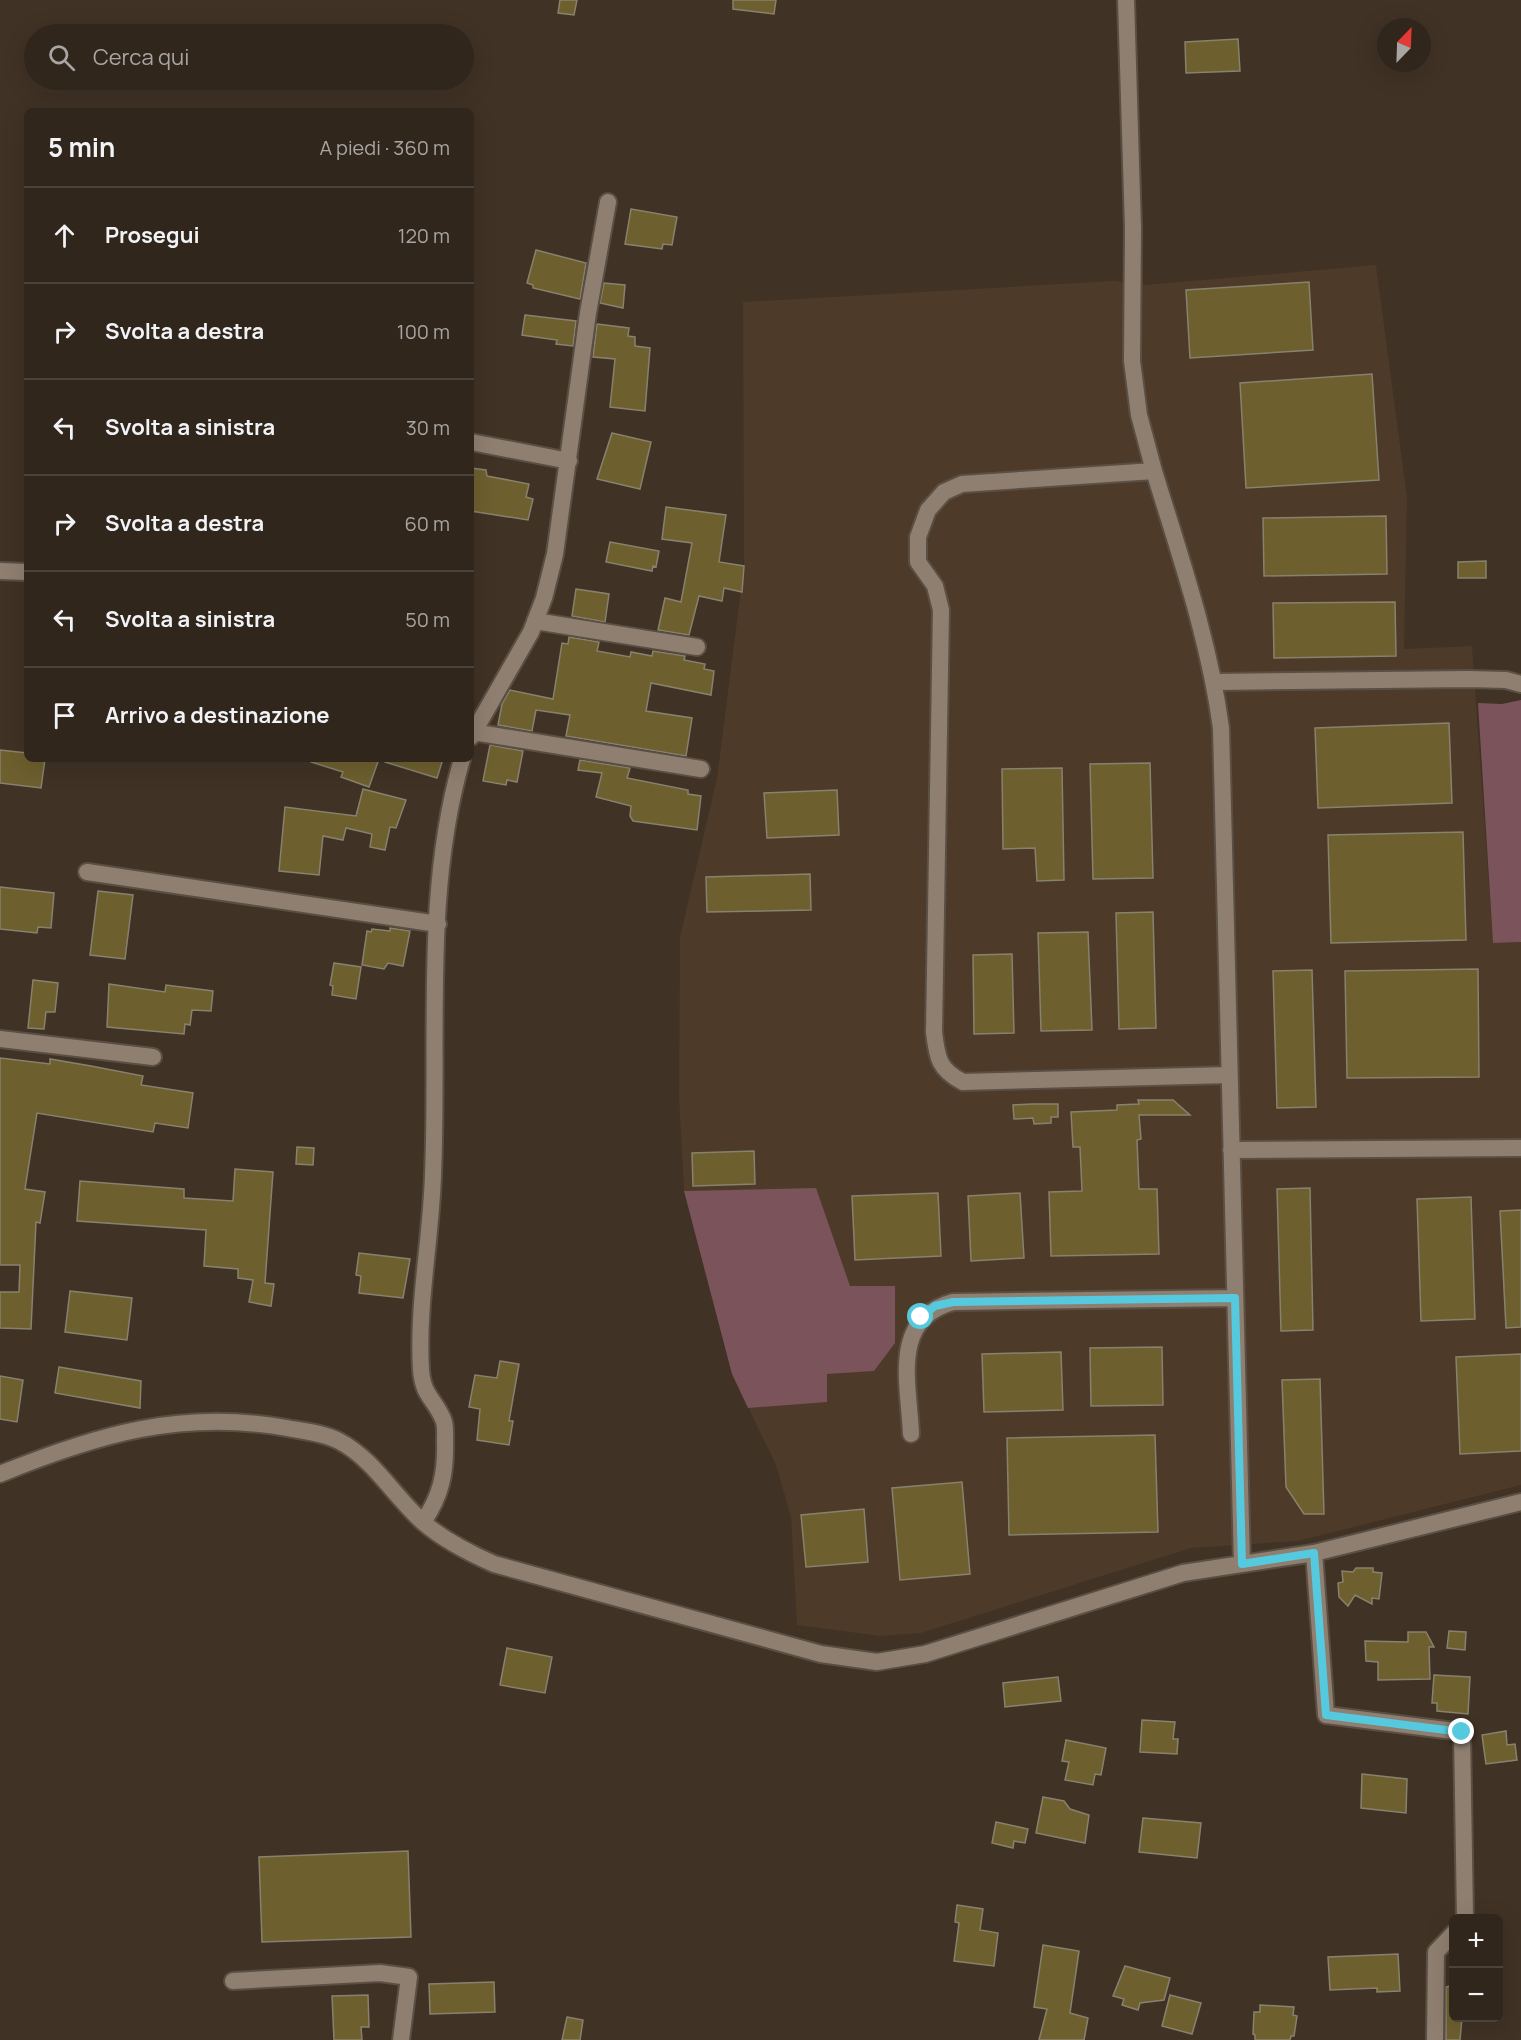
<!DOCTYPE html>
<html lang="it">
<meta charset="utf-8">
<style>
body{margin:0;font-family:Manrope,sans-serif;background:#3c3229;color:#f1f3f6}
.controls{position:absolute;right:18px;bottom:18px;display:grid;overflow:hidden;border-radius:9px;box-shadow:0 6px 24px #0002}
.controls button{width:54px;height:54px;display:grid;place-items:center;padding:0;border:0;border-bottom:2px solid #4b433b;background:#30261c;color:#f1f3f6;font:30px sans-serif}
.compass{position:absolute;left:1377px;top:18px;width:54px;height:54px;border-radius:50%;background:#30261c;box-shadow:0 6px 24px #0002;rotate:23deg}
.stop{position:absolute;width:18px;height:18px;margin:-14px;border:4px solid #55cadf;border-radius:50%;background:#fff}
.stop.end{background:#55cadf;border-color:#fff;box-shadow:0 2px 6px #0008}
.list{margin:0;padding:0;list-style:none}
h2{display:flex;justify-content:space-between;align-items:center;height:78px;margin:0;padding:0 24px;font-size:26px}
h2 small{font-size:20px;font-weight:400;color:#a8a5a3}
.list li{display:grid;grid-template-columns:39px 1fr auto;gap:18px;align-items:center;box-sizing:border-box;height:96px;padding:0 24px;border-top:2px solid #4b433b}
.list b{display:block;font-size:22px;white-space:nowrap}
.list em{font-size:20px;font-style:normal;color:#a8a5a3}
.icon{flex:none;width:33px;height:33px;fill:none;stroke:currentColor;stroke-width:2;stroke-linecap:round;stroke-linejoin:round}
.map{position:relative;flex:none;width:1521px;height:2040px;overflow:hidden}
.search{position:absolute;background:#30261c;box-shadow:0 6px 24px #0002;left:24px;top:24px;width:450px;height:66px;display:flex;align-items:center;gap:15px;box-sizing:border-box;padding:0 21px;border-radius:33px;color:#a8a5a3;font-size:22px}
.panel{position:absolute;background:#30261c;box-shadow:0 6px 24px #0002;left:24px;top:108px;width:450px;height:654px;border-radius:9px}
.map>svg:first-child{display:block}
</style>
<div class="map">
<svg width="1521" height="2040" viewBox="0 0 1521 2040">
<rect width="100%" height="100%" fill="#403225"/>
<path fill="#4d3a28" d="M1376,265l31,233 -3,151 68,-3 21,297 28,-1v543l-223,56 -107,7 -270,85 -41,3 -83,-11 -6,-108 -15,-52 -44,-91 -48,-183 -5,-95 1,-159 37,-159 27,-212 -1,-264 371,-21 30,4z"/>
<path fill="#7a535b" d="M1521,700v242l-28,1 -15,-240 24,1z
M816,1188l34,98h45v57l-21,28 -47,3v28l-79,6 -16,-34 -48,-183z"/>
<path fill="#6d5f2e" stroke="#87826e" stroke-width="1.5" d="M560,0h17l-3,15 -16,-2z
M733,0h43l-2,14 -41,-5z
M1238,39l2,32 -54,2 -1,-31z
M631,209l46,8 -5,28 -9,-1 -1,5 -37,-5z
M536,250l50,13 -6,36 -47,-11v-3l-6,-2z
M1309,282l4,68 -123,8 -4,-68z
M604,283l21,2 -2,23 -23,-5z
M525,315l51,6 -3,25 -17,-2 1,-4 -35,-5z
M597,324l32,4 -1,8 7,1v9l15,2 -5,63 -35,-4 5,-48 -22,-2z
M1372,374l7,106 -133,8 -6,-105z
M612,433l39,9 -11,47 -43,-10z
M471,468l15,2 1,6 42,8 -3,13 7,2 -5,21 -57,-9z
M666,507l60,8 -7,47 25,4 -2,26 -18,-4 -2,13 -23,-5 -10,39 -31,-5 7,-32 16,4 11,-59 -30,-4z
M1386,516l1,58 -123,2 -1,-58z
M610,542l49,9 -3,16 -3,-1 -1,5 -46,-9z
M1486,561v17h-28v-16z
M576,589l33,5 -4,28 -33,-6z
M1395,602l1,54 -122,2 -1,-55z
M569,637l30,5 -2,9 33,6 1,-5 21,4 1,-5 32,5 -1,4 21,4 -1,5 10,2 -3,24 -60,-12 -5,28 46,7 -6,38 -120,-20 4,-21 -34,-5 -4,21 -34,-6 4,-21 8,-14 43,9 9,-56 6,1z
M1449,723l3,80 -134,5 -3,-80z
M490,745l33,6 -6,31 -10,-2 -1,5 -23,-4z
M0,750l27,3v6h18l-4,29 -41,-5z
M311,759h68l-10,28 -28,-10 2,-5 -32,-10z
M386,759h57l-6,19 -52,-16z
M580,760l50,8 -3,10 61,12v4l13,2 -4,34 -64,-9 -3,-5 1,-10 -35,-9 6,-24 -24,-3z
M1150,763l3,115 -60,1 -3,-115z
M1062,768l2,112 -27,1 -2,-33 -32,1 -1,-80z
M363,789l43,11 -10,28 -6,-1 -5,23 -15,-3 2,-13 -26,-6 -3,12 -20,-4 -4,39 -40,-4 6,-64 71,9z
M837,790l2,45 -72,3 -3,-45z
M1463,832l3,108 -135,3 -3,-108z
M810,874l1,36 -104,2 -1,-35z
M0,887l54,6 -3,35 -13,-1 -1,6 -37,-4z
M98,891l35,4 -8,64 -35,-4z
M1153,912l3,116 -37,1 -3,-116z
M390,928l20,3 -7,35 -15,-3 -4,6 -22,-4 5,-34 4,1 1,-3 18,2z
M1088,932l4,98 -51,1 -3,-98z
M1012,954l2,79 -40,1 -1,-79z
M334,963l27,4 -5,32 -24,-4 1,-9 -3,-1z
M1478,969l1,108 -132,1 -2,-107z
M1312,970l4,137 -39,1 -4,-137z
M33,980l25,3 -3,29h-9l-2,17 -16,-1z
M109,984l56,8 1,-7 47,6 -2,20 -19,-1 -2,15 -5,-1 -1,10 -77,-7z
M0,1058l50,6v-5l41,7 52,10 -2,9 52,8 -5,35 -33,-5 -2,9 -116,-19 -12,76 20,3 -5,31 -4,-1 -5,107 -31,-1v-36h19l1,-27h-20z
M1138,1100h35l17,15h-51l2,24 -4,1 2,49h18l2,65 -108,2 -2,-64 33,-1 -2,-44h-7l-2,-35 46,-2v-5l22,-1z
M1032,1104h26v13h-7v6l-17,1 -1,-6 -19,1 -1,-14z
M297,1147l17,1 -1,17 -17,-1z
M754,1151l1,33 -62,2 -1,-33z
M235,1169l38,3 -8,111 9,1 -3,22 -22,-4 4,-22 -15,-2v-9l-34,-3 2,-36 -129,-9 3,-40 104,8v9l49,3z
M1310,1188l3,142 -32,1 -4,-142z
M938,1193l3,63 -86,4 -3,-64z
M1020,1193l4,65 -53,3 -3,-65z
M1471,1197l4,122 -54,2 -4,-122z
M1521,1210v117l-15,1 -6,-117z
M359,1253l51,6 -7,39 -44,-5 2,-17 -5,-1z
M70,1291l62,7 -5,42 -62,-8z
M1162,1347l1,58 -72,1 -1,-58z
M1061,1352l2,58 -79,2 -2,-58z
M1521,1354v97l-61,3 -4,-97z
M500,1361l19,3 -10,57h4l-4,24 -32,-5 3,-31 -11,-2 6,-32 22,3z
M59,1367l82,14 -1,27 -85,-15z
M0,1376l23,4 -6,42 -17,-3z
M1320,1379l4,135h-20l-18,-27 -4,-107z
M1155,1435l3,97 -149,3 -2,-97z
M962,1482l8,92 -70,6 -8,-92z
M864,1509l4,53 -62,5 -5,-52z
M1356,1568h17v4l9,1 -3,26 -7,-1v6l-17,-9 -7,11 -9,-9 -1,-14 5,-1 -1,-11 11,1z
M1449,1631l17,1 -1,18 -18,-2z
M1408,1632h18l8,15h-5l1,32 -52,1v-18l-12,-1 -1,-20 43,1z
M507,1648l45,9 -7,36 -45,-8z
M1434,1675l36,2 -2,37 -31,-3v-8h-5z
M1058,1677l3,24 -56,6 -2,-24z
M1142,1720l33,2 -2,17h5l-1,15 -37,-2z
M1506,1731l1,14 8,-1 2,16 -31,4 -4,-29z
M1066,1740l40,8 -5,27 -6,-1 -2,11 -28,-5 4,-18 -7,-1z
M1362,1774l45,5 -1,34 -45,-5z
M1043,1797l21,4 6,8 19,6 -4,28 -49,-10z
M1143,1818l58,5 -4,35 -58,-6z
M996,1822l32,7 -3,14 -11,-2 -1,7 -21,-5z
M408,1851l3,86 -149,5 -3,-85z
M957,1905l26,4 -3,21 18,3 -4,33 -40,-5 5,-38 -4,-1z
M1043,1945l36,6 -9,62 18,5 -4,22h-45l8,-31 -13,-2z
M1398,1954l2,37 -23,1v-4l-47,2 -2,-33z
M1125,1966l45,12 -6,22 -24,3 -2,7 -16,-5 2,-6 -11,-3z
M494,1982l1,30 -65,2 -1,-30z
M1450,1986l2,30 10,2 -2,22h-14v-53z
M368,1995l1,32h-8l1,13h-28l-2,-44z
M1170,1995l31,8 -9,31 -30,-8z
M1260,2005l34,2 -1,8 4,1 -3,20h-3l-1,4h-35v-5l-2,-1 1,-22h6z
M567,2017l16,3 -3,20h-18z"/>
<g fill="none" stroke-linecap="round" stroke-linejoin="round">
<g stroke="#5a4f44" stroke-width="20">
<path id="street" d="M1126,0l7,228 -1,133 7,54 15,56
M471,442l98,19
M0,571l27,1
M535,621l162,26
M1215,682l253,-3 38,1 15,4
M473,732l228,37
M471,737l60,-105 13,-34 11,-44 33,-241 20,-111
M87,872l351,52
M0,1039l153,18
M1229,1075l-266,7c-24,-12 -26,-24 -29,-50l7,-422 -6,-24 -17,-24v-25l10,-27 16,-18 18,-8 192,-13c26,85 55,168 67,257l21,836
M1231,1150l290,-2
M911,1434c-2,-50 -21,-115 42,-132l282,-4
M0,1474c96,-39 181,-65 287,-46 17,3 37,5 52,13 36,19 55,56 85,82 21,18 45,30 70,41l327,90 56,8 48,-8 258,-81 131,-20 207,-51
M423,1522c18,-26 23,-49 22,-81 0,-7 1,-16 -2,-22 -9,-21 -20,-23 -22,-49 -4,-65 10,-130 12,-195 6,-138 -10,-282 29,-416
M1314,1553l12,162 136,17 3,186
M233,1981l147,-8 29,4 -8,63
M1435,2040l1,-88 18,-19"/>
</g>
<use href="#street" stroke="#8f7f70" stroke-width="16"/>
</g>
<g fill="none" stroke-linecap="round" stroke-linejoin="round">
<path stroke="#55cadf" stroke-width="8" d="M921,1317l14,-11 18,-4 282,-4 7,266 72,-11 12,162 136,17"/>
</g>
</svg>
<div class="controls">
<button>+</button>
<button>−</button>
</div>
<svg class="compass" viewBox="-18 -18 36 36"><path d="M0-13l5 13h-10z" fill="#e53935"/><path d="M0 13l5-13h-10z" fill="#a8a5a3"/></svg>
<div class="stop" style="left:921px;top:1317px"></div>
<div class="stop end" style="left:1462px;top:1732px"></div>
<div class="search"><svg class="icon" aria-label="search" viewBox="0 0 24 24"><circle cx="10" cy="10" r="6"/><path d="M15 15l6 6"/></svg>Cerca qui</div>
<section class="panel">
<h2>5 min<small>A piedi · 360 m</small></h2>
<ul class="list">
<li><svg class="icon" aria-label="ahead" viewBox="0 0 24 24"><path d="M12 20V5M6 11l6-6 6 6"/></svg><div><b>Prosegui</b></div><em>120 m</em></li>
<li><svg class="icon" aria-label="right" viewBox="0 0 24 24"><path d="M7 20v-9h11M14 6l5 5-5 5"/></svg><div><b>Svolta a destra</b></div><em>100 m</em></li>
<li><svg class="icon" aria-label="left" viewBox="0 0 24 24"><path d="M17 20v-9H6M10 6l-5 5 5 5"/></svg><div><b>Svolta a sinistra</b></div><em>30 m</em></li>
<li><svg class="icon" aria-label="right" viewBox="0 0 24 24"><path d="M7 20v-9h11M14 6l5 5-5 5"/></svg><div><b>Svolta a destra</b></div><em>60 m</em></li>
<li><svg class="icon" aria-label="left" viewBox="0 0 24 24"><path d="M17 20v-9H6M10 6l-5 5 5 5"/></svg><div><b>Svolta a sinistra</b></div><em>50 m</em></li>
<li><svg class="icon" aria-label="arrive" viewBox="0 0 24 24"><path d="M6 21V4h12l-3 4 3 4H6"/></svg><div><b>Arrivo a destinazione</b></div></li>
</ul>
</section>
</div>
